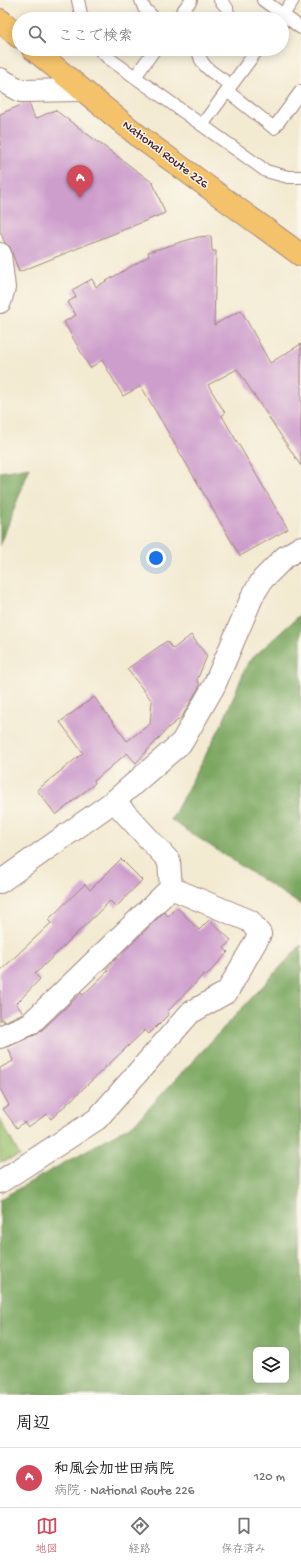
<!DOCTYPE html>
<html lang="ja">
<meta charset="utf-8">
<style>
body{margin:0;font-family:"Gochi Hand","Klee One",sans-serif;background:#f2f2f2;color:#202124}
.controls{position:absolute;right:12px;bottom:12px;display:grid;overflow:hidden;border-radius:6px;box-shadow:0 2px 10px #0003}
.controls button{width:36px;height:36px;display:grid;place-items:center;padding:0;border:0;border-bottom:1px solid #e0e0e0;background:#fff;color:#202124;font:20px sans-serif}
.you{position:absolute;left:156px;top:558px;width:14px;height:14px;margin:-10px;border:3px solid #fff;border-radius:50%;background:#1a73e8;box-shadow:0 0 0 6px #1a73e833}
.badge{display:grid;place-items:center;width:26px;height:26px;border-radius:50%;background:#d1495b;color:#fff;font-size:13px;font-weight:700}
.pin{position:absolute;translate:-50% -33px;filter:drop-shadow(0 1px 2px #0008)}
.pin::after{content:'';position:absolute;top:21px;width:14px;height:12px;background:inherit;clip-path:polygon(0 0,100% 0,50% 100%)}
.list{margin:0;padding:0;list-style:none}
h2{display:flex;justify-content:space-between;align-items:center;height:52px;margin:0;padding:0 16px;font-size:17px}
h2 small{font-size:13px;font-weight:400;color:#757577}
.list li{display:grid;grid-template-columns:26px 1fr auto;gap:12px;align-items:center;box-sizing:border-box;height:60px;padding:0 16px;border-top:1px solid #e0e0e0}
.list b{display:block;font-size:15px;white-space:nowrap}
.list p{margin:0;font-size:13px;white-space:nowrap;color:#757577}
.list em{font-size:13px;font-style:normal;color:#757577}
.icon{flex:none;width:22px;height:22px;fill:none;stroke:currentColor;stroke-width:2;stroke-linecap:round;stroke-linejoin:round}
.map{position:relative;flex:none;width:301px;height:1395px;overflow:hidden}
.search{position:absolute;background:#fff;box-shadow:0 2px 10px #0003;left:12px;right:12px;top:12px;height:44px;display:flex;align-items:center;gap:10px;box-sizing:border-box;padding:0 14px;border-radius:22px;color:#757577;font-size:15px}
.sheet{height:112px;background:#fff}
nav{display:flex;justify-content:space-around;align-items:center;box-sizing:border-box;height:56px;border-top:1px solid #e0e0e0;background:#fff;font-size:11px;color:#757577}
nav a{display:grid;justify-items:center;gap:2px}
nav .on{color:#d1495b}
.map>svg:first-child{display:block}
</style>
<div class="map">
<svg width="301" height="1395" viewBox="0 0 301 1395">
<rect width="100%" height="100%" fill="#fbf7ec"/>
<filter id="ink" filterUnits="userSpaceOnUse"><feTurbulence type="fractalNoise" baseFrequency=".025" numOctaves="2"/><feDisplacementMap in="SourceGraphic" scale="8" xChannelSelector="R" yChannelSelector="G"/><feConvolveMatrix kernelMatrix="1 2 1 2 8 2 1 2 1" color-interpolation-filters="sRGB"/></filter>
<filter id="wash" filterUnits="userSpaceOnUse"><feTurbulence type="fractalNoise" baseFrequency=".012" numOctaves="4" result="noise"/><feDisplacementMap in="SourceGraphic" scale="16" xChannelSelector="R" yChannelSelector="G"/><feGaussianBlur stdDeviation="0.9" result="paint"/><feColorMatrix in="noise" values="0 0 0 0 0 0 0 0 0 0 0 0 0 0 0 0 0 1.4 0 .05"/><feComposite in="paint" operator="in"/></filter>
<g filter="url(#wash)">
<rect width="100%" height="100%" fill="#f3ead2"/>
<path fill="#9ac16d" stroke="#72704c" d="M0,1119l20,37 -20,6z"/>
<path fill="#7ba760" stroke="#626346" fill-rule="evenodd" d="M30,467l-30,79v-74z
M301,614v291l-130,-85 52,-98 25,-60z
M301,945v450h-301v-196l135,-76zM256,1350h30v30h-30z"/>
<g id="blocks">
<path fill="#cd9dcc" d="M26,103h3l6,16 20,-9 98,73 12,30 -146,59 -9,-25 -5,-4 -5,-12v-117z
M211,236l1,15h4l-2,74 27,-15 29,53 31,-19v122l-64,-97 -29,16 17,28 -3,3 66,113 -48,27 -99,-170 -18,10 -21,-36 -12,8 -26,-46 12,-7 -8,-13 8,-5 -4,-7 20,-11 4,8 53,-31 -1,-4 50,-15z
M191,635l16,21 -10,24 3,5 -18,32 -13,10 -33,36 -9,-10 -33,28 1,2 -6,5 -33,27 -19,-25 46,-37 -23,-31 34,-25 33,44 23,-17 2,-23 -25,-32 40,-28 6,8z
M121,859l21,21 -26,27 -6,-6 -75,73 5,5 -24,25 7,9 -19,9 -2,-3 -2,2v-50l51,-48 -3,-3 37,-36 5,6z
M177,907l22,23 10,-10 22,20 -7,8 4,4 -22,24 -2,-2 -37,38 2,2 -20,20 -4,-4 -94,89 -4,-5 -19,13 -4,-5 -7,6 -14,-19 6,-4 -9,-16v-21l13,-7 -5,-14 31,-14 42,-40 2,2 25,-24 -2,-2 58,-57 4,4z"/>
</g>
</g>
<g filter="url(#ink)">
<use href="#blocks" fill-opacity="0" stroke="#9e847e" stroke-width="1"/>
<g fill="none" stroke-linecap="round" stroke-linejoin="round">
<g stroke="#9e847e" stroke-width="14">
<path id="service" d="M78,0l4,19
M141,0l3,8 11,11
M220,0l7,8 2,11
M263,0l38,28
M177,19l14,-19
M280,19l13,-19
M99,49l8,8 159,114 22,6h13
M199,49c-2,17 19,27 32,36
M135,77l20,-28
M227,91l47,37 27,-37
M202,125l56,-76"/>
</g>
<g stroke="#9e847e" stroke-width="24">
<path id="minor" d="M0,79l21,12 60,-1
M0,254l4,34 -4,14
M0,882l114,-81 68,-59 32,-56 39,-91 10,-16 22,-22 16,-10
M0,1037l30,-13 141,-136
M0,1182l97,-63 93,-106 37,-21 33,-58 -10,-13 -79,-33 -2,-27 -55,-60"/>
</g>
<g stroke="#9e847e" stroke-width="24">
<path id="trunk" d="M0,20l19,17
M33,49l108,89 160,117"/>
</g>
<use href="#service" stroke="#fff" stroke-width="12"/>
<use href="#minor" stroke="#fff" stroke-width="22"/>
<use href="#trunk" stroke="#f3c26a" stroke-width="22"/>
</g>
</g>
<g text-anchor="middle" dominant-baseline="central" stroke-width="3" stroke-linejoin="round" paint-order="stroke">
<g font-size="13" fill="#4a1f2b" stroke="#fbf7ec">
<text transform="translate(165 155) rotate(37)">National Route 226</text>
</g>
</g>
</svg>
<div class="controls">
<button><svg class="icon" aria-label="layers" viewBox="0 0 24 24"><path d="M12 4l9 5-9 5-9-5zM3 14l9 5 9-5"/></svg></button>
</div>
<div class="you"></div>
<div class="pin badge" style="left:80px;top:198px">A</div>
<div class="search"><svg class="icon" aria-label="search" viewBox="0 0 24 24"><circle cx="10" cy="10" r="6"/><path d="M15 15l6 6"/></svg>ここで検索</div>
</div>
<section class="sheet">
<h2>周辺<small></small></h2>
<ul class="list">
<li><span class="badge">A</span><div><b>和風会加世田病院</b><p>病院 · National Route 226</p></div><em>120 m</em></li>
</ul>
</section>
<nav>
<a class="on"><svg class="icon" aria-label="map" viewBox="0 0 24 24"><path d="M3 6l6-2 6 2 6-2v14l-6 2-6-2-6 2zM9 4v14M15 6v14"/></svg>地図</a>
<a><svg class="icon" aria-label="directions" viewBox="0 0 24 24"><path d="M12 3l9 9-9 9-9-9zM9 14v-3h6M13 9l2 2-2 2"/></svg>経路</a>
<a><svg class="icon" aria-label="saved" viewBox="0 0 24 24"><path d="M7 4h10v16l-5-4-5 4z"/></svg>保存済み</a>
</nav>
